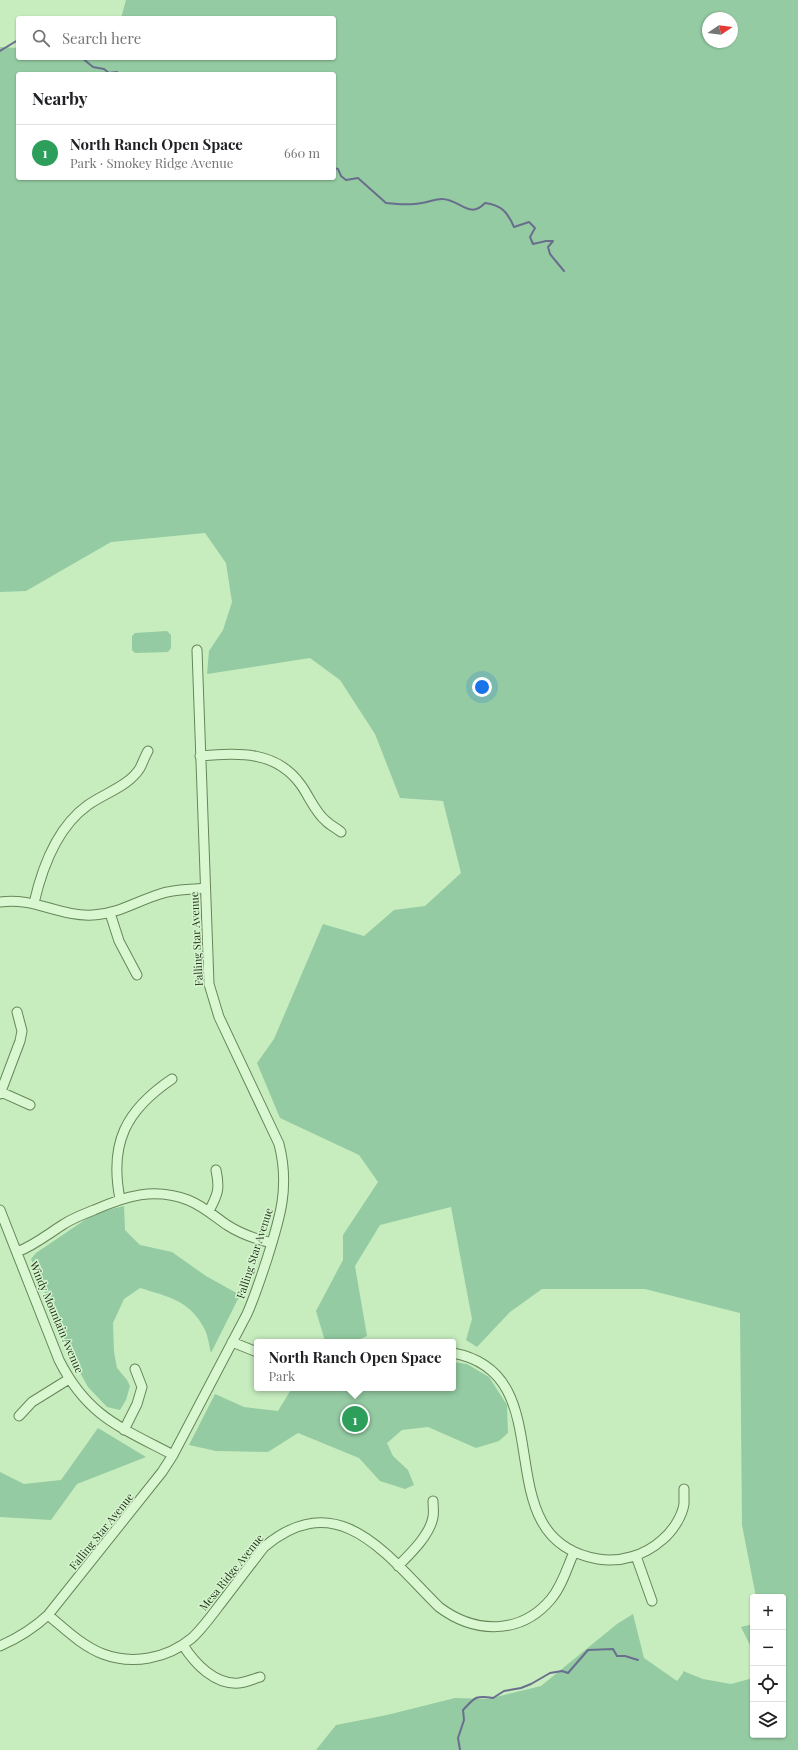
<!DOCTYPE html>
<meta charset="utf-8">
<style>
body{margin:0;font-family:"Playfair Display",serif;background:#f2f2f2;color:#202124}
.controls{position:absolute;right:12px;bottom:12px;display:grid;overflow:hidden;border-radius:4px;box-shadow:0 1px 3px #0004}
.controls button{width:36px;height:36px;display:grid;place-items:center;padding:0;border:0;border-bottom:1px solid #e0e0e0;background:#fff;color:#202124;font:20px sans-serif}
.compass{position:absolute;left:702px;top:12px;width:36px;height:36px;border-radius:50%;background:#fff;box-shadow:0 1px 3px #0004;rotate:77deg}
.you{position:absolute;left:482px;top:687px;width:14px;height:14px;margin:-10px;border:3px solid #fff;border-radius:50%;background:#1a73e8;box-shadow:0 0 0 6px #1a73e833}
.badge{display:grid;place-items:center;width:26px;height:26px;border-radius:50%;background:#ea580c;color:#fff;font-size:13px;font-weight:700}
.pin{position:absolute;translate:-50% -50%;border:2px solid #fff;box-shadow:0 1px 4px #0006}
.popup{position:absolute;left:254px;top:1339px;width:202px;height:52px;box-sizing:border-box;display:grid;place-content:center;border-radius:4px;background:#fff;filter:drop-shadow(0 1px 3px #0005);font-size:13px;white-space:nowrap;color:#757577}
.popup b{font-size:15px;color:#202124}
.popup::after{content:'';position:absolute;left:50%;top:100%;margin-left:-8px;border:8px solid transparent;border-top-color:#fff}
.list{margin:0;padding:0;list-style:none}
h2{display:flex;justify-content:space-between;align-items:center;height:52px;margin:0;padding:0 16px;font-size:17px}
h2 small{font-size:13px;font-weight:400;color:#757577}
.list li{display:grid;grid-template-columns:26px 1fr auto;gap:12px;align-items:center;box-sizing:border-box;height:56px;padding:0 16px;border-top:1px solid #e0e0e0}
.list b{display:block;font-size:15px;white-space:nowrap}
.list p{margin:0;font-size:13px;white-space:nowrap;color:#757577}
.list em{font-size:13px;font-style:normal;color:#757577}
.icon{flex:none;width:22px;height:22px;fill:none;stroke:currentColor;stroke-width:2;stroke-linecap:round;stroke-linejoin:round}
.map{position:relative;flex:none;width:798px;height:1750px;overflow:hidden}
.search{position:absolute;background:#fff;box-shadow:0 1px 3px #0004;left:16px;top:16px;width:320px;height:44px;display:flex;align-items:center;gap:10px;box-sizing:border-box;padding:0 14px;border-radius:4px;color:#757577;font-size:15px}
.panel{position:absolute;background:#fff;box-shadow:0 1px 3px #0004;left:16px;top:72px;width:320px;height:108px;border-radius:4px}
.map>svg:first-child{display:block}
</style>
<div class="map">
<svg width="798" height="1750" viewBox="0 0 798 1750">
<rect width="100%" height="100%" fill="#c7edbf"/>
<path fill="#94cba2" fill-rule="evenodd" d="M126,0h672v1750h-482l20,-25 51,-10 68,-17 33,1 53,-13 76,-62 16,-10 11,44 33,23 6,-8v-2l20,8 28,5 22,-6v57h30v-138h-27l-14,-72 -2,-212 -95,-24h-103l-32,23 -33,35 -11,-7 6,-21 -21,-112 -71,18 -25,41 12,70 -13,6 -29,-1 -9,-30 27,-51v-25l35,-53 -19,-27 -79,-37 -23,-55 17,-24 49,-115 41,12 30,-26 31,-4 36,-33 -18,-72 -43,-3 -25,-64 -35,-54 -30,-22 -103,16 2,-23 14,-21 9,-28 -6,-39 -21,-30 -94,9 -85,49 -26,1v-545l18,1v10h316v-40h-213zM708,18h24v24h-24zM18,74h316v104h-316z
M167,631l4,4v13l-3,4 -33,1 -3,-3v-14l3,-3z
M124,1206l1,24 15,15 32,7 34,24 34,19 -29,58c-2,-8 -3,-18 -7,-25 -15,-28 -35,-31 -64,-40l-16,11 -11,24 1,29 3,16 10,12 3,6 -4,14 -6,10 -13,-3 -19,-20 -15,-27 -42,-101 5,-6 59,-40z
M453,1362l14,2 22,13 18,28 1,28 -9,8 -23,7 -48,-21 -26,3 -15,13 6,13 15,14 6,15 -9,4 -25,-8 -21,-23 -61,-25 -30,19 -52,-1 -27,-6 26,-51 29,13 34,4 14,-23h161z
M98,1428l48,29 -69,27 -26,36 -51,-3v-45l24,12 37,-4z
M753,1624v27l-12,-24z"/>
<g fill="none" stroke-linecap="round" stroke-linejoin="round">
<path stroke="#6a6e8d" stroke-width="2" d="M0,51l18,-11
M82,58l11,9 11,2 5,4 8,-1 3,2
M334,168l4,1 3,7 5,4 12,-2 28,25c9,1 19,2 28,1 10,0 20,-5 28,-5 18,0 27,21 43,4 17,2 23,10 29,24l15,-5 6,6 -5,9 3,7 13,-3h7l-5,6 2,7 14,17
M460,1750l-2,-12 6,-18 -1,-10c12,-13 13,-15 30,-12l11,-7 17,-3 10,-4 19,-11 12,-2 6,2 20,-23 25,-1 4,7h8l13,4"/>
<g stroke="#678658" stroke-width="11">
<path id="street" d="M200,756c39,-3 76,-6 101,29 8,11 14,27 25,36 4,4 10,7 15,11
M0,902c34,-5 60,15 93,13 25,-1 44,-14 67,-21 14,-5 30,-4 45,-6
M34,903c8,-35 23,-76 54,-98 17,-12 41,-19 52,-37 3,-6 5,-12 8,-17
M110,913l9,28 18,34
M1,1092l29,13
M0,1094l20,-53 2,-10 -5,-19
M120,1199c-11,-56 6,-89 52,-120
M0,1210l59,150c28,56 61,67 114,95
M209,1211c9,-17 11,-22 7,-41
M17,1252c18,-7 31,-18 47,-28 9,-6 20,-10 30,-14 32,-14 60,-23 94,-10 15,6 26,16 39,25 14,9 28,14 45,18
M232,1342l25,10
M453,1353c115,21 27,186 145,206 23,4 47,-4 64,-19 10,-8 20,-23 22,-36 0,-4 0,-10 0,-15
M19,1416l13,-14 37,-23
M124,1430l13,-26 5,-17 -7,-18
M636,1556l16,45
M398,1566c12,-12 32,-31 35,-49 1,-5 0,-11 0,-16
M48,1615c17,14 34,31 55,39 29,11 64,5 89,-16 12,-11 22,-26 33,-40 13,-17 26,-34 39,-51 75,-63 124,10 175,60 36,27 82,28 112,-8 11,-13 16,-31 23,-47
M183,1645c12,19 32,40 56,38 8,-1 14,-4 21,-6
M0,1646c18,-8 33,-17 48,-31l114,-143 11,-17 74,-141c8,-18 14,-37 20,-55 13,-41 23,-72 12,-115l-60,-127 -10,-33 -12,-334"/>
</g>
<use href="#street" stroke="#d9f8d2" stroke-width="9"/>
</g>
<g text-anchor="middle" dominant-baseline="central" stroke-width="3" stroke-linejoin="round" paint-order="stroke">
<g font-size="11" fill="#26361c" stroke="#d5f5cf">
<text transform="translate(196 939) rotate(-93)">Falling Star Avenue</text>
<text transform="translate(254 1253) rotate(-72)">Falling Star Avenue</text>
<text transform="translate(57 1317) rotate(67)">Windy Mountain Avenue</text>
<text transform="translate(101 1531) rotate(-51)">Falling Star Avenue</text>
<text transform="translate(231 1572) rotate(-51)">Mesa Ridge Avenue</text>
</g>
</g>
</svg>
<div class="controls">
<button>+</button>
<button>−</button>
<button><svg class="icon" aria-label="locate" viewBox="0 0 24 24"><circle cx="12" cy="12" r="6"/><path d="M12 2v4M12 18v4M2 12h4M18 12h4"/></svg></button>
<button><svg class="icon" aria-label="layers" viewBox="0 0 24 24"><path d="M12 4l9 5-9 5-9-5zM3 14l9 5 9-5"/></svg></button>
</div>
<svg class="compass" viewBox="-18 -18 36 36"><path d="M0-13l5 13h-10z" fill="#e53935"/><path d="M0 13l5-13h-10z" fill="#757577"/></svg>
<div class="you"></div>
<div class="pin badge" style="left:355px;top:1419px;background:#2e9e5b">1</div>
<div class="popup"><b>North Ranch Open Space</b>Park</div>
<div class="search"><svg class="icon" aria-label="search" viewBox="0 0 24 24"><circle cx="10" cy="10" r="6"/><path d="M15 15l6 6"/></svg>Search here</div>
<section class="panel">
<h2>Nearby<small></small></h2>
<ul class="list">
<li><span class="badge" style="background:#2e9e5b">1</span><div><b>North Ranch Open Space</b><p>Park · Smokey Ridge Avenue</p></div><em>660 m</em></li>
</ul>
</section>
</div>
